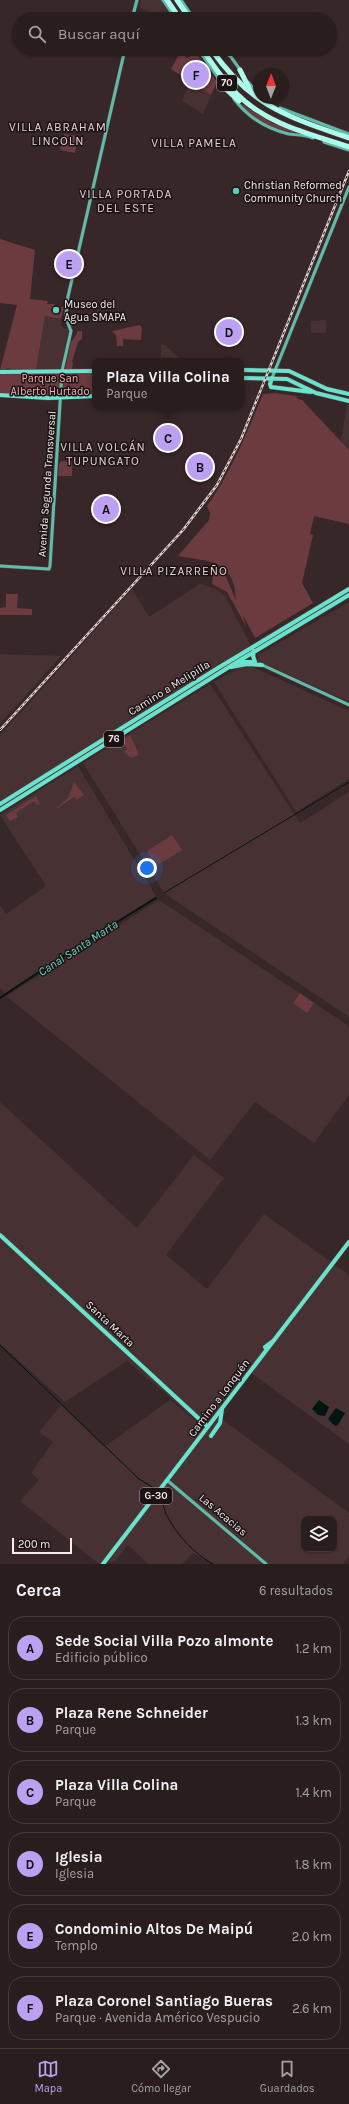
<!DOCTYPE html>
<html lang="es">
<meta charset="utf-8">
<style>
body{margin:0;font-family:Karla,sans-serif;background:#362a2b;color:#f1f3f6}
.controls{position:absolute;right:12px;bottom:12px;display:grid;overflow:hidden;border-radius:8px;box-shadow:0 1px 3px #0004}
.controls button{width:36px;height:36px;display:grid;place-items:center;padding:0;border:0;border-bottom:1px solid #463b3c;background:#2a1d1e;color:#f1f3f6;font:20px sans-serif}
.compass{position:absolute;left:253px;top:68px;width:36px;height:36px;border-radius:50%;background:#2a1d1e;box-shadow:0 1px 3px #0004;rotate:1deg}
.scale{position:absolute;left:12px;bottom:10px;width:60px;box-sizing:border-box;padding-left:4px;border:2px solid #f7ebec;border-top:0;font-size:11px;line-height:14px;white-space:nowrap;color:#f7ebec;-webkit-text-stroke:3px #1a1213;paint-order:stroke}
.you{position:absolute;left:147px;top:868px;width:14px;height:14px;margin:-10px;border:3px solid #fff;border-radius:50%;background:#1a73e8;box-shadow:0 0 0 6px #1a73e833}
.badge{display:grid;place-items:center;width:26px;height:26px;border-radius:50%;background:#bca0f2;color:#111;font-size:13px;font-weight:700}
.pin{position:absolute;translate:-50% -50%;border:2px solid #fff;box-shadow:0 1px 4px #0006}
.popup{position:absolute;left:92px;top:358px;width:152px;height:52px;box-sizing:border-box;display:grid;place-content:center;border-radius:8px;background:#2a1d1e;filter:drop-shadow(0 1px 3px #0005);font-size:13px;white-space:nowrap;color:#a5a2a4}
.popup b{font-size:15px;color:#f1f3f6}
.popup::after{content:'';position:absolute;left:50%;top:100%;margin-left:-8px;border:8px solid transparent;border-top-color:#2a1d1e}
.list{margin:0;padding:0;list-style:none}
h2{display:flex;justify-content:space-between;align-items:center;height:52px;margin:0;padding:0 16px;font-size:17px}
h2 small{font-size:13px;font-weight:400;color:#a5a2a4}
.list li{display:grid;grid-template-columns:26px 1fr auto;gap:12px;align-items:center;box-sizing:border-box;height:64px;margin:0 8px 8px;padding:0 8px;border:1px solid #463b3c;border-radius:16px}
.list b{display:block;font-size:15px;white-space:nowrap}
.list p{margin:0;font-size:13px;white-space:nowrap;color:#a5a2a4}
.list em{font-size:13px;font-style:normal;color:#a5a2a4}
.icon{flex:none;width:22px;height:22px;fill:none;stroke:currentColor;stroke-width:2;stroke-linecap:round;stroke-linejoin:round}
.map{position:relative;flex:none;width:349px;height:1564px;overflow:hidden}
.search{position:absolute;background:#2a1d1e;box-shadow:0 1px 3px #0004;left:12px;right:12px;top:12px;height:44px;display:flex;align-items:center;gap:10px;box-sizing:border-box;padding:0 14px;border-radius:22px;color:#a5a2a4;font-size:15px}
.sheet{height:484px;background:#2a1d1e}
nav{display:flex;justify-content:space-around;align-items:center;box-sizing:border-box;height:56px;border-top:1px solid #463b3c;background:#2a1d1e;font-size:11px;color:#a5a2a4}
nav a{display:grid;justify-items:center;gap:2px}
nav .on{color:#bca0f2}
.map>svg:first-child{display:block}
</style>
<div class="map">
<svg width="349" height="1564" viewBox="0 0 349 1564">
<rect width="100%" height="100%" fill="#382728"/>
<path fill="#483133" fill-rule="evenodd" d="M141,0h21l13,19h-8l-28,-12z
M190,81l21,14 -8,19 -21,-13z
M45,316l16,3v6l3,3 5,1 -8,40 -25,1z
M326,320v13h-15v-12z
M161,345h4l18,16h-22z
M347,404h2v46l-8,-9z
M200,584l14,4 11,8 26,50 -251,156v-67l132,-146 17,28z
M349,602v100l-91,-41v-6z
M0,654l61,2 -61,68z
M243,666h7l99,45v68l-53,33 -82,-130z
M210,684l90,139 49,-31v225l-185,-124 -81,-130z
M78,766l78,130 -152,98 -4,-7v-82l6,9 40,-28 -46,-71z
M159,900l190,126v69l-35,48 -59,-41 -45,58 -204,-164z
M0,1102l137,126 57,-73 30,23 -58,77 41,34 57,-75 85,61v169l-102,-74 -42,57 -78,-66 -62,41 -65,-58z
M170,1400l38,30 11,-13 130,96v44l-6,7h-130l-20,-11 -11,11h-34l-20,-19 -13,17 -17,1 -78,-62 19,-21 -8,-7 22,-31 -14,-10 22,-27 43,42zM304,1519h30v30h-30z"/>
<path fill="#6b3b40" d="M181,51l6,7 9,-5 21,29 -6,13 -40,-26z
M237,101l35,22 38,12c-29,-3 -55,-11 -73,-34z
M64,134l14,2 -3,17 -15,-3z
M0,239l35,11 -5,49 18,2 -1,3h8l-1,10h6l1,-7h3l-3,12 -16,-3 -9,54h-23l-5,-2 -3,2h-5l17,-65 -17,-2z
M140,325l2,3 -1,12 -18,-1v7h-6l-1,-11 -4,-4z
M78,331h4v8l-4,3 -6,20 1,1 -1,6h-7l6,-28 2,-1z
M95,372v22l-47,2 -48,-2v-20z
M275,393l21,3 2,3 4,1 47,50v74l-35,-8 -4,18 3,1 -11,48 11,20 -58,35 -12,-23 3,11 -19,-34 -15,-8 2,-17 9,3 13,30c-2,-41 -26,-38 -58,-44l31,-36 1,-7 -3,-7c24,-34 40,-73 56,-112z
M62,461l10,1v14h-14l1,-13z
M6,594h12l-1,14 15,1v6h-32v-7l6,-1z
M130,735l8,17v3l-7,3 -7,-6 3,-3 -2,-4 -5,2 -2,-4z
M74,782l10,13 -7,5 -3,-3 -21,14 15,-13z
M36,796l4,8 -3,1 -3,-4 -18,12 2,4 -8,4 -4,-6z
M172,835l10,15 -26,16 -9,-15z
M300,993l14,10 -7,10 -14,-10z"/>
<path fill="#011612" d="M319,1400l10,7 -4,9 -7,-1 -6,-6z
M336,1408l9,5 -7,12 -3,1 -7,-7z"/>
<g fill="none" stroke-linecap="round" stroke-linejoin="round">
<path stroke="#011612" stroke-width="1" d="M164,893l185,-111
M0,1345l139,134 18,11
M161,1493c2,6 2,14 5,21 10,20 28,40 47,50"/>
<path stroke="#011612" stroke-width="2" d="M0,998l83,-55 73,-45"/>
<g stroke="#534243" stroke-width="4">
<path id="secondary" d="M163,0l13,19
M181,0l13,19
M132,19l5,-19
M198,49l28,40
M222,49l9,8 10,14
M248,82l11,13
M234,99c14,18 33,30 55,35 8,1 16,1 24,4
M280,108l69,26
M324,142l25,8
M272,378l77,-191
M0,566l49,3 1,-3 12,-195 9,-40 -5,-13 1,-17 58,-252
M260,664l89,41
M168,1481l98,83"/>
</g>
<g stroke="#534243" stroke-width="5">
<path id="primary" d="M241,370l48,1 38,18 22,5
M0,372l95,-1
M241,378l46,1 29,14 33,8
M272,378l-2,6 1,3 40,5
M0,395l48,3 47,-2
M240,662h15l-2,-6 1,-5
M231,667l16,-3 15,1
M0,804l218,-136 131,-79
M0,810l237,-148 112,-67
M0,1235l208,192
M265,1347l8,-6
M211,1436l9,-13 2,-14
M103,1564l246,-322"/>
</g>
<g stroke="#534243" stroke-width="6">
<path id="highway" d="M167,0l13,19
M177,0l13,19
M202,49c11,16 22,33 36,46 30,30 73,39 111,52
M211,49c40,57 75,67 138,89
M240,70l11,22
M226,89l13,12"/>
</g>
<use href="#secondary" stroke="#5fbcab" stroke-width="3"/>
<use href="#primary" stroke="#68e4ce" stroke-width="4"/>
<use href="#highway" stroke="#adfded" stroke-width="5"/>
<g stroke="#ddd0d1" stroke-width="2.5">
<path id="rail" d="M0,730l183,-200 34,-45 24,-46 108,-268"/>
</g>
<use href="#rail" stroke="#1a1213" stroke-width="1" stroke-dasharray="3" stroke-linecap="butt"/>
</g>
<g fill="#5cceba" stroke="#1a1213" stroke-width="1.5">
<circle cx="236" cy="191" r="4"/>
<circle cx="56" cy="310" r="4"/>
</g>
<g text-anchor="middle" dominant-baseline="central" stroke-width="3" stroke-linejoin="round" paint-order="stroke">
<g fill="#1a1213" stroke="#b5aaab" stroke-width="1">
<rect x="217" y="75" width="20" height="16" rx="3"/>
<rect x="104" y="731" width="20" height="16" rx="3"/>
<rect x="140" y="1488" width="32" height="16" rx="3"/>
</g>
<g font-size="10" font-weight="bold" fill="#f7ebec">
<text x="227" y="83">70</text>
<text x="114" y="739">76</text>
<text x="156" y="1496">G-30</text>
</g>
<g font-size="11" fill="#f7ebec" stroke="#1a1213" text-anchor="start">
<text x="244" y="185">Christian Reformed<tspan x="244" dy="13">Community Church</tspan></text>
<text x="64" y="304">Museo del<tspan x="64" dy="13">Agua SMAPA</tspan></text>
</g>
<g font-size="11" fill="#f7afb5" stroke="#1a1213">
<text x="50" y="378">Parque San<tspan x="50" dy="13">Alberto Hurtado</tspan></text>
</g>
<g font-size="11" fill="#f7ebec" stroke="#1a1213">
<text transform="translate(47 484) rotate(-86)">Avenida Segunda Transversal</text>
<text transform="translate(169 688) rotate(-32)">Camino a Melipilla</text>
<text transform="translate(110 1324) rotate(43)">Santa Marta</text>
<text transform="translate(219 1398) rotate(-53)">Camino a Lonquén</text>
<text transform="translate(223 1515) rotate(40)">Las Acacias</text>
</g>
<g font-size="12" letter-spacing="1" fill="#e6d0d1" stroke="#1a1213">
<text x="58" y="127">VILLA ABRAHAM<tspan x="58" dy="14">LINCOLN</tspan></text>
<text x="194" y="143">VILLA PAMELA</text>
<text x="126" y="194">VILLA PORTADA<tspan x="126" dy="14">DEL ESTE</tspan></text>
<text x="103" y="447">VILLA VOLCÁN<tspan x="103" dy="14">TUPUNGATO</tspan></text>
<text x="174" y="571">VILLA PIZARREÑO</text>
</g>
<g font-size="12" font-style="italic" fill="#69d7c3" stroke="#1a1213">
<text transform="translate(78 948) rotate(-33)">Canal Santa Marta</text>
</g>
</g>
</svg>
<div class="controls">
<button><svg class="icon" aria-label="layers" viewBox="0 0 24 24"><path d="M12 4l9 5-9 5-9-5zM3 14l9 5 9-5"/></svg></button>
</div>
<svg class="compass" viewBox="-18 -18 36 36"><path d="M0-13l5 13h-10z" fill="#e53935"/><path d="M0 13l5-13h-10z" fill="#a5a2a4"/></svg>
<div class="scale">200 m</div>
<div class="you"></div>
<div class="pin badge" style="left:106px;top:509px">A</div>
<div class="pin badge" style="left:200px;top:467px">B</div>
<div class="pin badge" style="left:168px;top:438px">C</div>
<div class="popup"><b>Plaza Villa Colina</b>Parque</div>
<div class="pin badge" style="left:229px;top:332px">D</div>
<div class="pin badge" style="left:69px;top:264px">E</div>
<div class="pin badge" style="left:196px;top:75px">F</div>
<div class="search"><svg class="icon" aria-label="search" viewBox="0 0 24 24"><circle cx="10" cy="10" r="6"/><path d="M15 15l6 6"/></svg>Buscar aquí</div>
</div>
<section class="sheet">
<h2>Cerca<small>6 resultados</small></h2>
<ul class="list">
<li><span class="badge">A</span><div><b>Sede Social Villa Pozo almonte</b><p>Edificio público</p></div><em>1.2 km</em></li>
<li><span class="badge">B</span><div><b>Plaza Rene Schneider</b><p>Parque</p></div><em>1.3 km</em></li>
<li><span class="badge">C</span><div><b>Plaza Villa Colina</b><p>Parque</p></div><em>1.4 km</em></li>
<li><span class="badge">D</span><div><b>Iglesia</b><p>Iglesia</p></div><em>1.8 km</em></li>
<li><span class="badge">E</span><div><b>Condominio Altos De Maipú</b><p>Templo</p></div><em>2.0 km</em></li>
<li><span class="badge">F</span><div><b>Plaza Coronel Santiago Bueras</b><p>Parque · Avenida Américo Vespucio</p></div><em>2.6 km</em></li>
</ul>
</section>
<nav>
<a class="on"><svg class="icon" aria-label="map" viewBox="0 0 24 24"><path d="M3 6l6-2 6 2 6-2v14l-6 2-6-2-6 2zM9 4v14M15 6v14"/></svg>Mapa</a>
<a><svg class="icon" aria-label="directions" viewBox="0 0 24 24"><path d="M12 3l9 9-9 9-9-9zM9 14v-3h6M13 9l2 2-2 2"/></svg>Cómo llegar</a>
<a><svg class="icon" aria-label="saved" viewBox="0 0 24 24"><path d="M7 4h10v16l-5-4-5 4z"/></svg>Guardados</a>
</nav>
